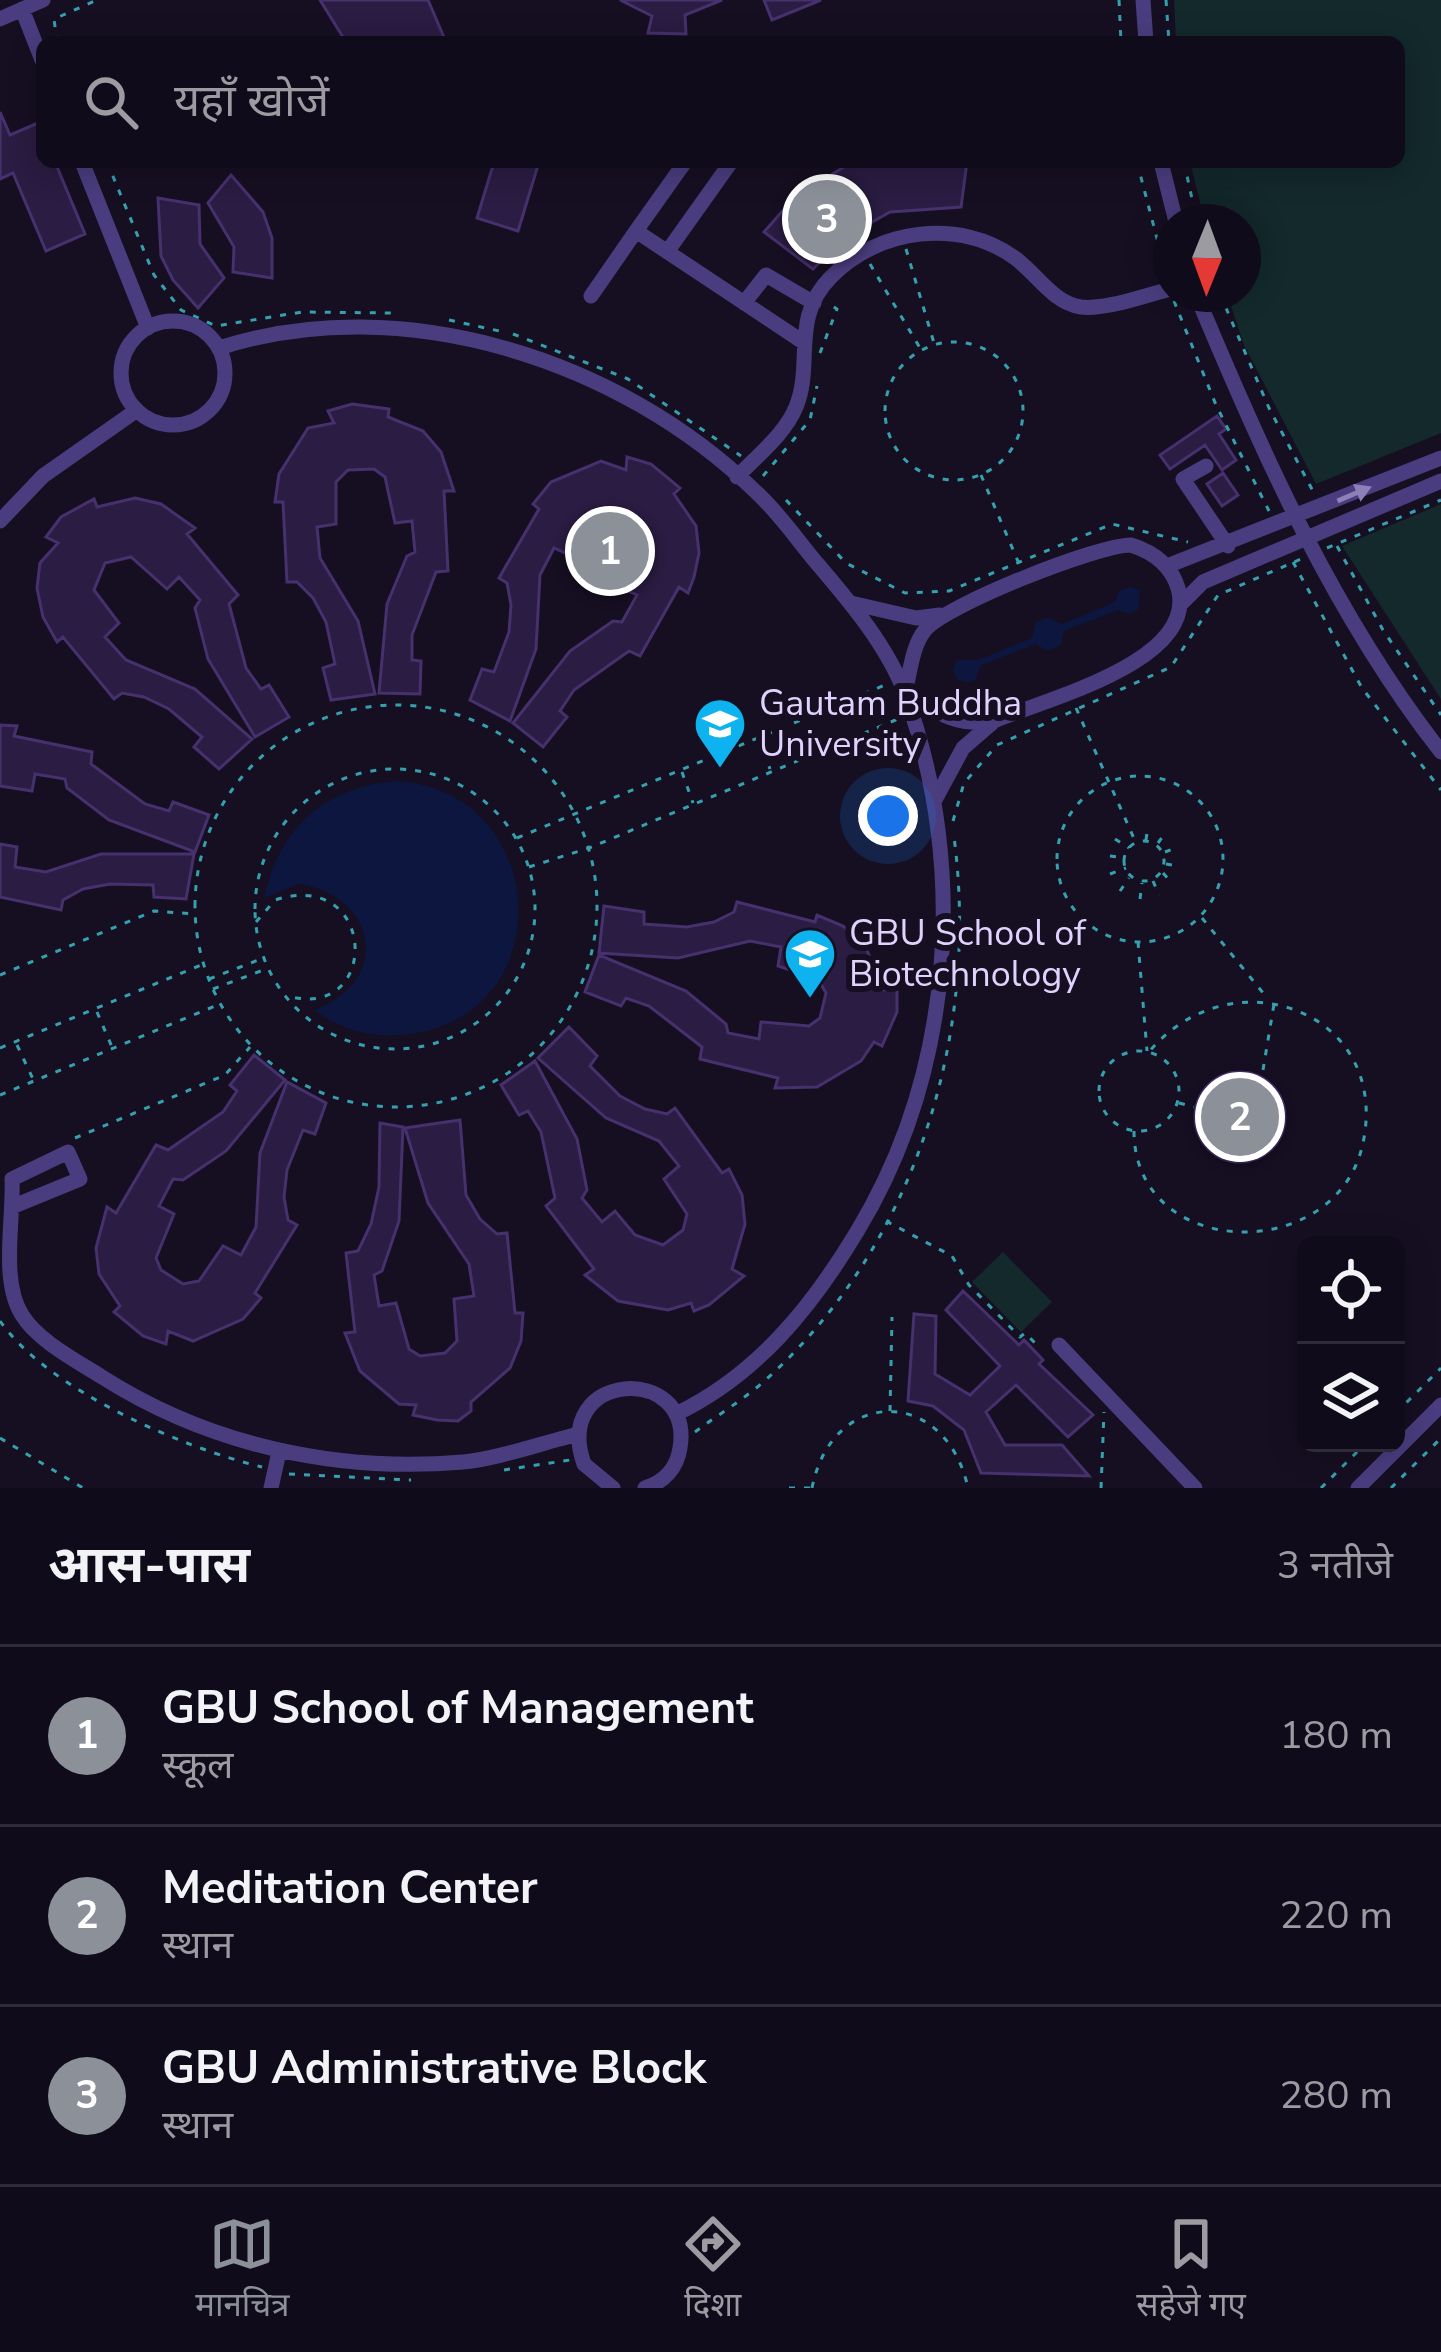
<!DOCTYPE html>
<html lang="hi">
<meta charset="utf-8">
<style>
body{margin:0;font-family:"Nunito Sans","Noto Sans Devanagari",sans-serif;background:#191423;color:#f1f3f6}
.controls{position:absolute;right:36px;bottom:36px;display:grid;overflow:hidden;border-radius:18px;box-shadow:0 6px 30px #0003}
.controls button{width:108px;height:108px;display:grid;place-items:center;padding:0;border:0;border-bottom:3px solid #302b39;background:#100b1a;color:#f1f3f6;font:60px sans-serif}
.compass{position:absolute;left:1153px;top:204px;width:108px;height:108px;border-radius:50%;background:#100b1a;box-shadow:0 6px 30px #0003;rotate:181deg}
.you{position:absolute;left:888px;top:816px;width:42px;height:42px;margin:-30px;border:9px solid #fff;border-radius:50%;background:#1a73e8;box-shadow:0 0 0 18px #1a73e833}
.badge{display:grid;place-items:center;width:78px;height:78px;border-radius:50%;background:#8c9099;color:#fff;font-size:39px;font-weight:700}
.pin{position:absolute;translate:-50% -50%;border:6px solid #fff;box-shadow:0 3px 12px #0006}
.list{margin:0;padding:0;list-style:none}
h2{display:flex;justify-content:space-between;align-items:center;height:156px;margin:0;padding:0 48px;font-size:51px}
h2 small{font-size:39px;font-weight:400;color:#9c9ba2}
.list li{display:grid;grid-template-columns:78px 1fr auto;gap:36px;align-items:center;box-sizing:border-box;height:180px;padding:0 48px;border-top:3px solid #302b39}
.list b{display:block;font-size:45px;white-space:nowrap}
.list p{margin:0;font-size:39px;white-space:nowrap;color:#9c9ba2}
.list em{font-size:39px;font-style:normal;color:#9c9ba2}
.icon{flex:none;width:66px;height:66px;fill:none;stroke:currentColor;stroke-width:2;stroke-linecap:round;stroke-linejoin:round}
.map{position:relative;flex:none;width:1441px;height:1488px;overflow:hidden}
.search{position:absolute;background:#100b1a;box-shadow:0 6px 30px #0003;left:36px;right:36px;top:36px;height:132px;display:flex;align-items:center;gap:30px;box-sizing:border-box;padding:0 42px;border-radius:18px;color:#9c9ba2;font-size:45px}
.sheet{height:696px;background:#100b1a}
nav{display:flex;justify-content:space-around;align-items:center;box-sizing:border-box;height:168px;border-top:3px solid #302b39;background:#100b1a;font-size:33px;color:#9c9ba2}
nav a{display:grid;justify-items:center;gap:6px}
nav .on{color:#8c9099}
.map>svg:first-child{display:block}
</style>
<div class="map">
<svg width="1441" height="1488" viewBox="0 0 1441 1488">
<rect width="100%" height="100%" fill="#160f22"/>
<path fill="#13292c" d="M1174,0h267v433l-125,51 -72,-139 -17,-51h16v-72h-38l-15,-60h209v-120h-223z
M1441,504v195l-99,-153z
M1003,1252l49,50 -31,30 -49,-50z"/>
<path fill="#0c163e" d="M1130,587l10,3 -1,19 -10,5 -11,-4 -54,21 -3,14 -13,6 -13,-7 -55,22 -4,13 -9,4 -10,-4 -4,-9 4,-10h21l54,-22 4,-16 11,-4 15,6 53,-22 4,-11z
M397,781c152,9 167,232 13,253 -36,5 -67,-3 -96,-24 78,-28 64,-114 -15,-126l-35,14c16,-72 61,-111 133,-117z"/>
<path fill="#2a1c42" stroke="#46306d" stroke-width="3" d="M320,0h108l18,42h-100z
M620,0h102l-37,15 1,19 -38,-1 4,-17z
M764,0h57l-49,20z
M0,112l10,23 28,-12 4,39h13l30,72 -39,17 -33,-78 -13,6z
M494,162h45l-21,69 -41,-13z
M852,162h115l-6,45 -71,5 -46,26 -31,31 -49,-37 30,-34z
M231,175l32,37 9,26v40l-39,-6 1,-25 -26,-44z
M158,198l41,7 1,39 24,34 -26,30 -25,-28 -12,-24z
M352,404l37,5 -1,8 35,14 18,21 13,39h-10l4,80 -12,1 -24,63v25l9,1 -1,33 -41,-1 8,-89 20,-48 8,-4 -3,-31 -17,2 -10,-46 -11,-8 -26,1 -12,12v42l-19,3 3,31 38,63 17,73 -44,6 -8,-32 12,-4 -9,-42 -13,-24 -16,-16h-10l-4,-80h-8l4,-28 29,-46 26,-5 -6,-12z
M1217,416l9,13 -7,5 17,26 -14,10 -17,-25 -35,24 -10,-14z
M627,457l24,7 29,24 -6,6 22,32 3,27 -5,24 -6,16 -9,-6 -39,69 -11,-5 -55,39 -14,21 7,6 -24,30 -30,-24 57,-72 43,-30 9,1 15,-27 -16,-7 17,-45 -4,-12 -22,-13 -17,3 -23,35 -18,-8 -14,27 -4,74 -26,72 -40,-21 12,-31 12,3 15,-40 2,-27 -4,-22 -8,-5 40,-69 -6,-5 18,-22 50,-21 25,9z
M1223,473l15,22 -16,11 -15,-22z
M135,498l26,6 34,24 -8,6 51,61 -9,9 17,64 15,21 8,-4 20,32 -34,20 -47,-78 -13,-51 5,-8 -21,-23 -12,12 -36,-32 -26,6 -11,27 25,33 -14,14 21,23 69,29 57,50 -33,30 -25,-22 8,-10 -33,-28 -25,-12 -22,-4 -8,6 -51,-62 -6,5 -14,-25 -6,-29 3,-25 18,-20 -12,-6 15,-20 33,-18 3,8z
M0,725l17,1 -3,10 78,16 -1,12 54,40 24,7 4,-9 36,13 -14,37 -86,-32 -42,-32 -2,-9 -30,-5 -3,17 -32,-5z
M0,844l17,3 -2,20 31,5 55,-18h93l-8,45 -32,-2 -1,-12 -43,-1 -27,5 -20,11 -2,10 -61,-13z
M737,902l78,20 2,-7 26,11 22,20 19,44 13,-3v25l-15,34 -8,-4 -13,19 -44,26 -42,1 3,-10 -78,-19 2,-12 -53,-41 -23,-8 -5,8 -36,-14 14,-37 87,36 40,33 2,9 31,6 2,-17 48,4 11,-8 6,-25 -8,-14 -40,-13 3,-19 -31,-6 -72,17 -79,-5 5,-47 40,6v12l43,3 27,-5 20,-10z
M569,1027l28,29 -7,10 30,30 25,13 22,5 8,-6 47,65 7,-4 13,26 3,29 -13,45 12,7 -35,29 -15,6 -3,-8 -23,7 -50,-9 -33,-26 9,-6 -48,-63 9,-8 -14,-66 -13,-21 -9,4 -18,-30 34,-24 42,78 10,51 -5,8 20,24 13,-11 20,24 28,10 20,-15 4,-16 -23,-35 15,-13 -20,-25 -53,-23 -68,-60z
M254,1055l31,25 -59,71 -43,29 -10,-1 -14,27 15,8 -18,44 5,12 22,14 16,-3 24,-35 18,9 15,-28 4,-74 27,-71 39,21 -11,31 -12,-4 -16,40 -3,27 4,23 9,5 -42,68 6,5 -18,21 -50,22 -25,-10 -2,13 -23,-8 -29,-24 6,-6 -21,-32 -3,-26 11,-41 9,6 40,-68 12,5 55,-38 14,-21 -7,-6z
M1195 1117a45 45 0 1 1 90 0a45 45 0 1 1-90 0Z
M460,1120l6,75 14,24 17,15 10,-1 8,80h8l-2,28 -11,27 -39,34v9l-13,10 -21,-1 -24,-5 3,-10 -17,-1 -39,-33 -15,-38 10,-1 -9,-79 12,-2 13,-27 8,-37 1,-64 23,4 -4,94 -17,50 -8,4 5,31 17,-3 13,46 11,7 25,-3 12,-12 -3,-42 20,-3 -5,-32 -41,-61 -23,-75z
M963,1291l56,54 5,-5 19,20 -4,4 54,51 -25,22 -52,-52 -30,27 19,33h57l27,31 -108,-3 -17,-43 -31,-24 -25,-5 6,-87 22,2 -1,58 35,21 30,-29 -54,-56z"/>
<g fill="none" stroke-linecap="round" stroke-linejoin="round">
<path stroke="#35a1ae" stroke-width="3" stroke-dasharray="6 9" stroke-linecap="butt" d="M1119,0l2,42
M1166,0l3,42
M57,42l-3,-23 43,-19
M107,162l47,113 27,35 35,16 86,-14 89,1
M1137,162l29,111
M1184,162l13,60
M906,249l28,94
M870,264l50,84
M1220,294l49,114 45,85
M1174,301l42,104 53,106
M449,320l55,12
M513,334l115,45 113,77
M885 411a69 69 0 1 1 138 0a69 69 0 1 1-138 0Z
M820,353l17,-44 -8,-5
M981,475l39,91
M763,476l47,-56 7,-34
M786,500l60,63 59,30 44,-2 163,-67 76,18
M1337,546l46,84 58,85
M1327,548l114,-48
M1293,562l69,126 79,102
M195 906a201 201 0 1 1 402 0a201 201 0 1 1-402 0Z
M1076,708l60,135
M759,738l11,31
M255 909a140 140 0 1 1 280 0a140 140 0 1 1-280 0Z
M682,772l11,31
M1057 859a83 83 0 1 1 166 0a83 83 0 1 1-166 0Z
M953,821l11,-38 33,-38 174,-78 47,-72 83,-36
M517,838l368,-153
M1115,839l14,9
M1146,840l2,-14
M1124 861a20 20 0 1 1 40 0a20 20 0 1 1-40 0Z
M1158,843l8,-11
M1165,852l10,-4
M1110,856l14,2
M1166,864l12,2
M529,867l60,-19 309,-129
M1163,873l8,9
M1110,874l16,-6
M1153,881l6,14
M1120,891l9,-13
M1140,899l2,-16
M1202,918l66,81
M256,922l19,-22c103,-33 106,122 13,96
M1138,942l9,109
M0,975l154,-64 40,3
M209,979l52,-20
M213,989l53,-20
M97,1012l15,35
M17,1045l16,34
M0,1048l201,-83
M1099 1091a40 40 0 1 1 80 0a40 40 0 1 1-80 0Z
M1263,1070l11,-66
M0,1095l220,-91
M1179,1103l15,4
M1134,1131c0,130 203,135 229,12 28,-133 -133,-190 -215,-90
M75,1138l150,-63 25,-28
M886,1221l66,35 17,29 51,52 5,-4 15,15
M0,1321c48,69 183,127 262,146
M890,1411l2,-94
M1396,1413l45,-45
M695,1432c21,-16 45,-30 66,-48 154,-135 219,-349 193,-547
M0,1438l83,50
M504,1470l66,-10
M289,1474l122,6
M789,1488h21
M812,1488c20,-102 134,-102 156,0
M1101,1488l3,-76
M1321,1488l45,-45
M1391,1488l50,-50"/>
<path stroke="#4a3d7f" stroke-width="15" d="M1143,0l3,42
M22,9l20,51
M0,19l43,-19
M82,162l66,166
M685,162l-49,69 167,111
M1161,162l15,60
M667,252l64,-90
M1196,294c66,159 138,321 245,458
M591,296l45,-65
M744,303l22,-28 48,28
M121 373a52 52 0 1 1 104 0a52 52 0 1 1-104 0Z
M219,348c183,-59 402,12 537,144 22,20 40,46 59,69 34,40 73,85 91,135 62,173 47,376 -48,534 -46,77 -101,145 -182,184
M1206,466l-23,13 45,67
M737,477c20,-21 48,-43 59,-70 18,-44 -6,-89 35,-130 47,-49 130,-59 184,-19 22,16 38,45 66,49 26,3 64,-12 90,-18
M0,521l43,-45 94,-66
M1131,545c22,7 40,20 47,43 21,73 -132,111 -184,133 -39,6 -57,-9 -89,-28 5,-20 7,-47 20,-63 21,-25 172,-85 206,-85z
M1167,566l274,-108
M851,603l65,15 24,-3
M1180,605l23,-23 238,-101
M936,798l27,-50 29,-25
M14,1206l66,-27 -12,-27 -56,27c2,41 -12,101 10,136 16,26 55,46 80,62 107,68 234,96 361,85 38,-4 78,-19 116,-28
M1059,1345l136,143
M271,1488l8,-36
M613,1488l-29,-24c-33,-94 110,-101 96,-16 -3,20 -16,34 -35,40
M1358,1488l83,-83"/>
</g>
<defs><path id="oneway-solid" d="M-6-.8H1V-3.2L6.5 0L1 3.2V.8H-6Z" transform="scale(3)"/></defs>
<use fill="#8d80b8" href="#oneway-solid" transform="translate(1354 494) rotate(-23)"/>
<defs>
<g id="university-pin" transform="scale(2.7)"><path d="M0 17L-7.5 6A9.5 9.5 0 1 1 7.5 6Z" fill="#0db2ee" stroke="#160f22"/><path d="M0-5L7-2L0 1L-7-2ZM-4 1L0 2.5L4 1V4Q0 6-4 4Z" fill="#fff"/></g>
<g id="school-pin" transform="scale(2.7)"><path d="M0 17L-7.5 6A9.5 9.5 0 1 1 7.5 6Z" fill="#0db2ee" stroke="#160f22"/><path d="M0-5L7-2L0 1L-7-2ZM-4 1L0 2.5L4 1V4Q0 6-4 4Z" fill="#fff"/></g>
</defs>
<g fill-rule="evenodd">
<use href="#university-pin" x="720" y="724"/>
<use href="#school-pin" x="810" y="954"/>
</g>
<g text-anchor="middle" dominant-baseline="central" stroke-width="12" stroke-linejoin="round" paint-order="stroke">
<g font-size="36" fill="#dfd3fd" stroke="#160f22" text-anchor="start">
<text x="759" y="703">Gautam Buddha<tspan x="759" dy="41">University</tspan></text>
<text x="849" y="933">GBU School of<tspan x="849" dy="41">Biotechnology</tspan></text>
</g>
</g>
</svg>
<div class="controls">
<button><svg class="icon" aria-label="locate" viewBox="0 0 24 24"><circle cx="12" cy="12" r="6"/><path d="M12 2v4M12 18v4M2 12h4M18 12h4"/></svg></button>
<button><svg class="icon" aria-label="layers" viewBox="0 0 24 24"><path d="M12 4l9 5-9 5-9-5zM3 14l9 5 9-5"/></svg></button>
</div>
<svg class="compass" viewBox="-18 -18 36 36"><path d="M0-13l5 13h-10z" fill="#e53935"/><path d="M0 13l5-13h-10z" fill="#9c9ba2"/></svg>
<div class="you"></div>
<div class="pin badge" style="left:610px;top:551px">1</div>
<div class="pin badge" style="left:1240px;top:1117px">2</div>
<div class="pin badge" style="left:827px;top:219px">3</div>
<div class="search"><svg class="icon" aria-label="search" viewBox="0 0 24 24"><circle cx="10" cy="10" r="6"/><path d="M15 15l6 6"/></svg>यहाँ खोजें</div>
</div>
<section class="sheet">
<h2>आस-पास<small>3 नतीजे</small></h2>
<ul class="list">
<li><span class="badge">1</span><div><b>GBU School of Management</b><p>स्कूल</p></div><em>180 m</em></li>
<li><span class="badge">2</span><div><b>Meditation Center</b><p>स्थान</p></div><em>220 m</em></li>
<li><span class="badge">3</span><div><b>GBU Administrative Block</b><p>स्थान</p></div><em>280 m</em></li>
</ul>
</section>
<nav>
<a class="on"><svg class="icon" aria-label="map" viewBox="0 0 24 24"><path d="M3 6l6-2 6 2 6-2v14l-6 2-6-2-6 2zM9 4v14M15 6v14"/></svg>मानचित्र</a>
<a><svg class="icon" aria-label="directions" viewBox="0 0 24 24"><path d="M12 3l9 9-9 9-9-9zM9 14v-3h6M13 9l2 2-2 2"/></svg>दिशा</a>
<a><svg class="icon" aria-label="saved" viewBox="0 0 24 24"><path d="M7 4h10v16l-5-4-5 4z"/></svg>सहेजे गए</a>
</nav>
